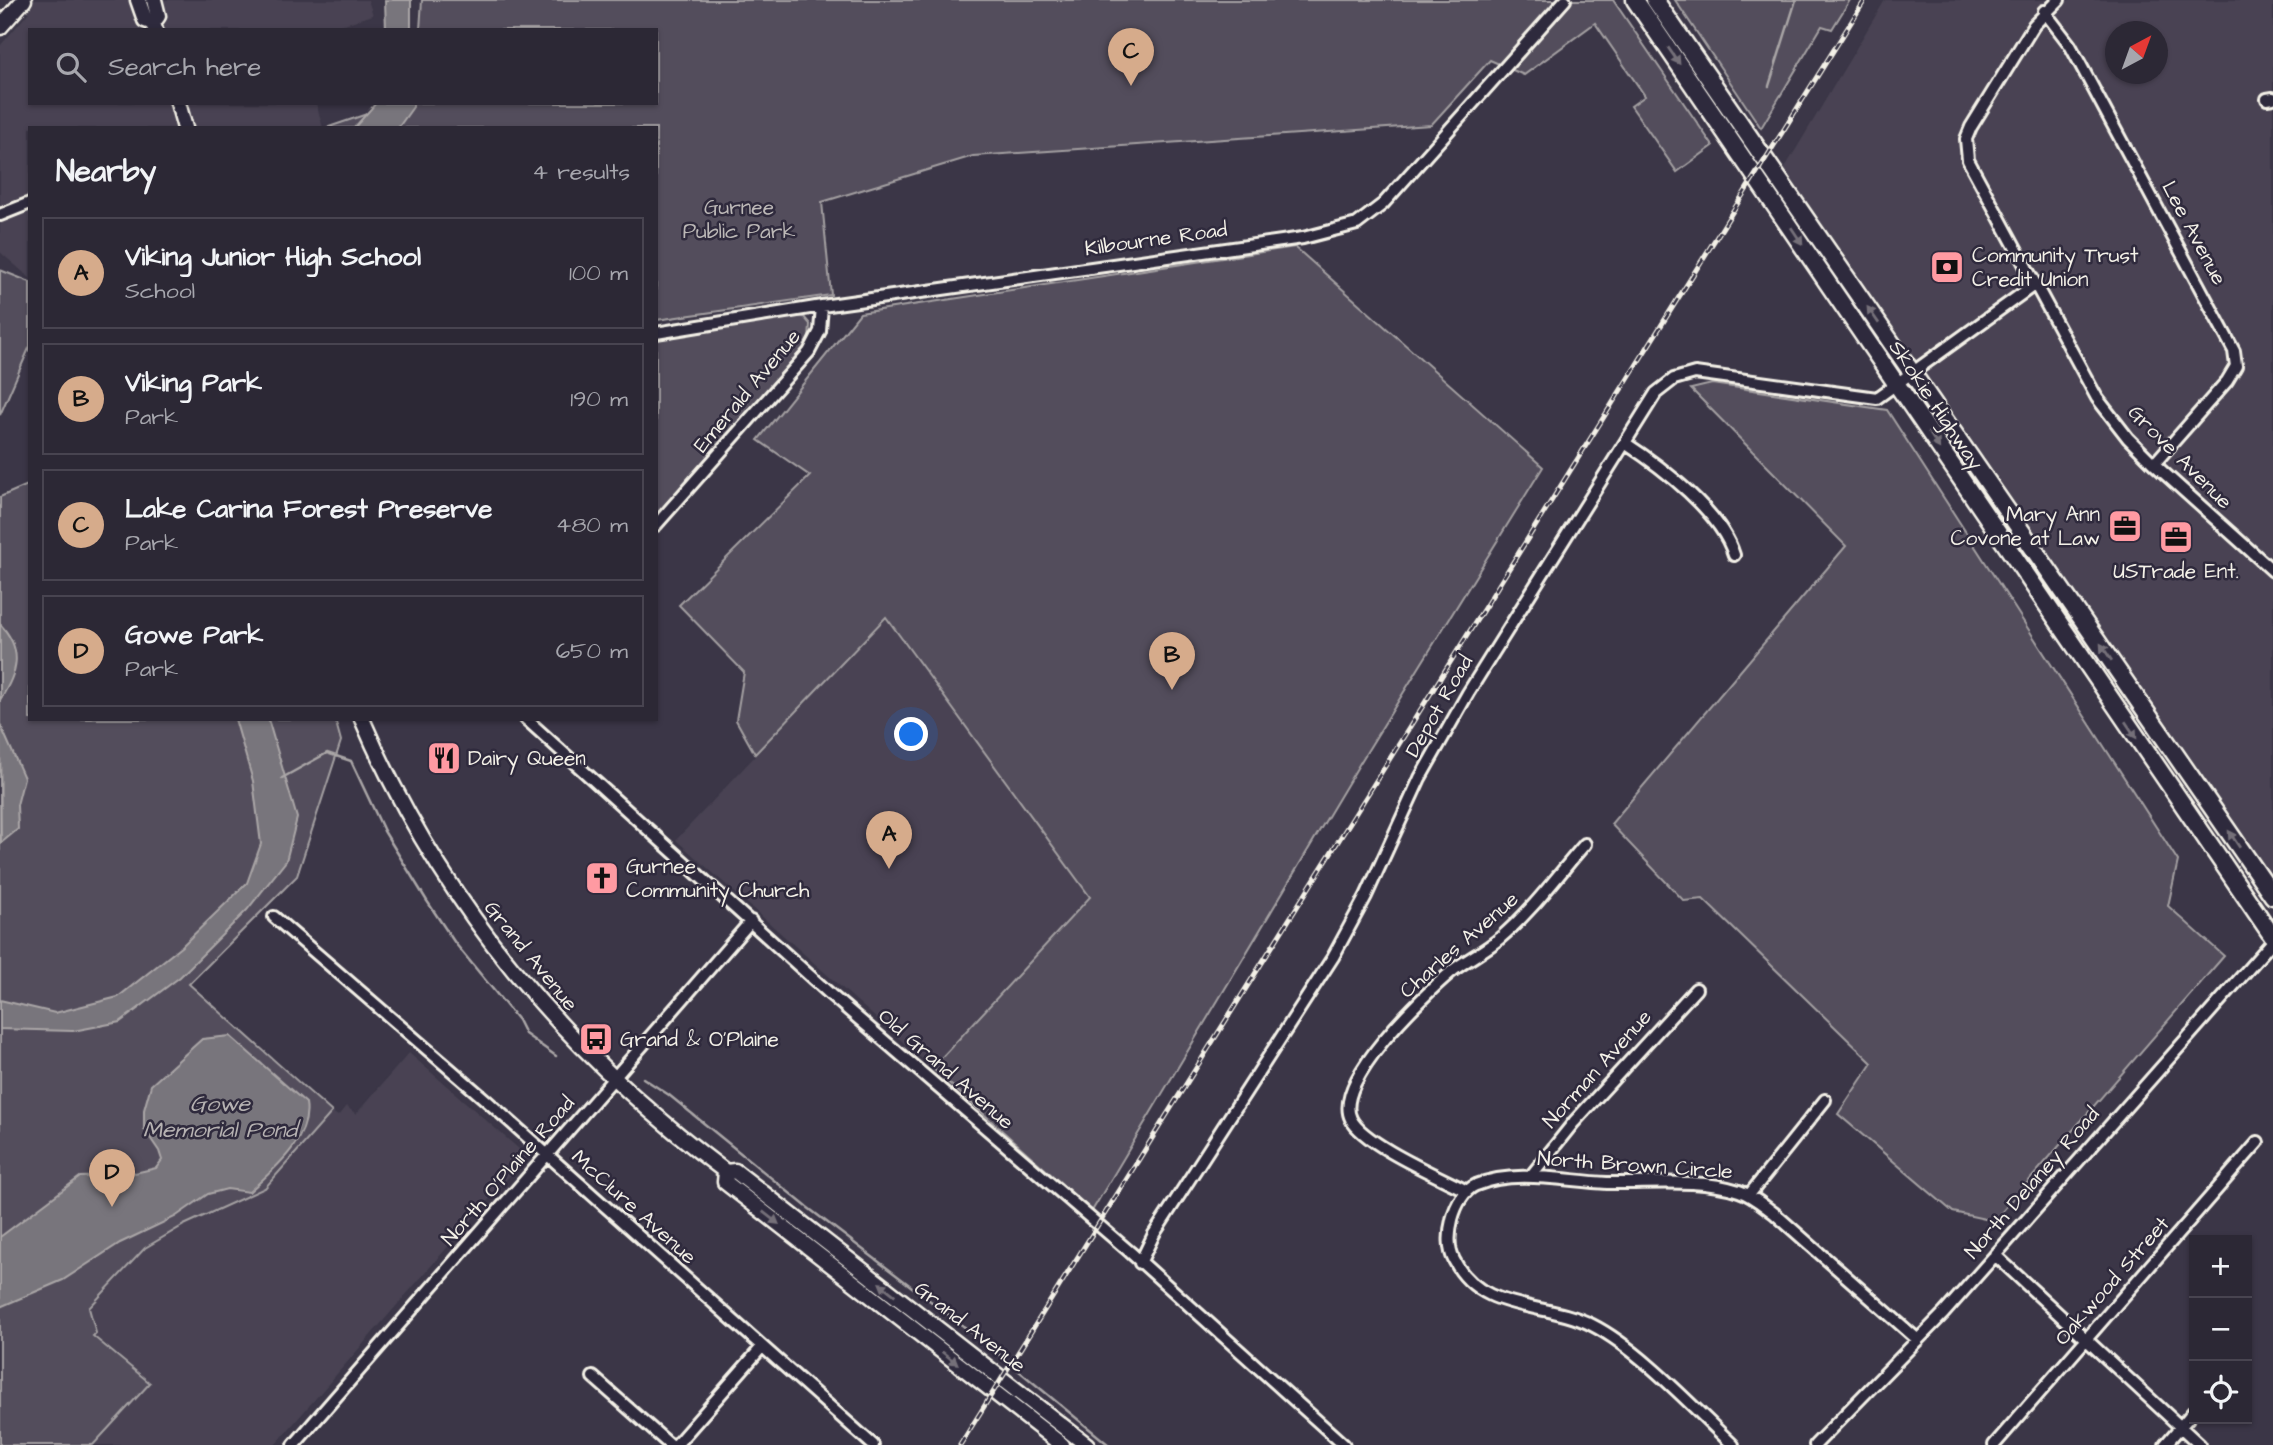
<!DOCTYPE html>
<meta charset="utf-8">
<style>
body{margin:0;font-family:"Architects Daughter",sans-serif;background:#383441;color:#f1f3f6}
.controls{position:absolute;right:21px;bottom:21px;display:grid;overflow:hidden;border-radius:0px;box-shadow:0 2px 5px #0004}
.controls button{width:63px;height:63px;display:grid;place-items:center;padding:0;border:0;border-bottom:2px solid #484450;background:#2c2835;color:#f1f3f6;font:35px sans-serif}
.compass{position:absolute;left:2105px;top:21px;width:63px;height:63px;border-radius:50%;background:#2c2835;box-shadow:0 2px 5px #0004;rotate:41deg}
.you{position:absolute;left:912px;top:735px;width:24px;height:24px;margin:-18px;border:5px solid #fff;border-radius:50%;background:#1a73e8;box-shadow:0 0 0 10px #1a73e833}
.badge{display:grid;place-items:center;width:46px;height:46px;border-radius:50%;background:#d6ab8b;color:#111;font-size:23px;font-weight:700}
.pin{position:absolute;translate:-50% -58px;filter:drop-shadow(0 2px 4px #0008)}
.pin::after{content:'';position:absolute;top:37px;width:24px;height:21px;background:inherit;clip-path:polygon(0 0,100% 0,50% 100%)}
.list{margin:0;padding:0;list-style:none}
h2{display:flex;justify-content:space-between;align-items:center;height:91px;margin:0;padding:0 28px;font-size:30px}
h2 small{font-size:23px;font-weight:400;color:#a6a6ad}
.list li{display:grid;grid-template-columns:46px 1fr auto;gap:21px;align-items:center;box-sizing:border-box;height:112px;margin:0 14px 14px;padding:0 14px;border:2px solid #484450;border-radius:0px}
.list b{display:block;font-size:26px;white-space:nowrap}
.list p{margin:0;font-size:23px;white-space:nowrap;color:#a6a6ad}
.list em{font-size:23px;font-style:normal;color:#a6a6ad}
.icon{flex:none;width:38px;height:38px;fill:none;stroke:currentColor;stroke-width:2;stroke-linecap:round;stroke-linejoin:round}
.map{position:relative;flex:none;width:2273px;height:1445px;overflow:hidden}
.search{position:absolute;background:#2c2835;box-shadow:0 2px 5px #0004;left:28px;top:28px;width:630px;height:77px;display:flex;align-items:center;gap:18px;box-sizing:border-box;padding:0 24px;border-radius:0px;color:#a6a6ad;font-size:26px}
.panel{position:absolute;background:#2c2835;box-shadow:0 2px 5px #0004;left:28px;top:126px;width:630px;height:595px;border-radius:0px}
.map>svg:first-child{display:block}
</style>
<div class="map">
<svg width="2273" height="1445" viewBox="0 0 2273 1445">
<rect width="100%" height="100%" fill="#3b3647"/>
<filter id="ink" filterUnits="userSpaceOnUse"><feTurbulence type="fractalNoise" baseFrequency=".0143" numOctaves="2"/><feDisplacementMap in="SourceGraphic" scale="14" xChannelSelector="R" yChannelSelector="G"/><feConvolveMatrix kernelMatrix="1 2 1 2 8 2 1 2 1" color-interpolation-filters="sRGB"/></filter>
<g filter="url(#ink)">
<path fill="#484352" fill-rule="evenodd" d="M17,0h351l5,15 -48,15h-295v73h286l7,25h-293v150l-30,-26v-206l29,-34z
M1885,0h388v896l-361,-525 -129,-200zM2116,32h42v42h-42z
M886,617l204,280 -158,171 -256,-228z
M409,1053l118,103 -252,289h-275l89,-137 56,-60 39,-23 81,-37 67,-76 6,4 8,-10 10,8z"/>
<path fill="#534e5c" stroke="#a4a0a2" stroke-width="2" d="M422,0h1191l100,146 -36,26 -46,-66 14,-10 -50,-73 -71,52 -34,-15 -59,65 -458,31 -151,46 9,93 -175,25v-192h-330l73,-25h257v-73h-236z
M1675,0h175l-18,29 -10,-3 -61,102z
M1295,247l248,220 -183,296 -268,448 -160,-143 158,-171 -204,-280 -131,137 -19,-34 8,-48 -65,-67 131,-129 -52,-36 102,-127z
M0,270l30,12v64l-30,69z
M793,316l11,1 6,7 -1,18 -153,173v-177z
M1712,384l175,26 291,451 -10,45 56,50 -230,265 -41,-9 -115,-98 34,-51 -169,-164 -19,2 -73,-77 235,-278 -155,-157z
M30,484v235h305l6,22 -44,135 -108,108 143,128 -67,76 -81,37 -39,23 -56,60 7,25 -3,3 57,47 -57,62h-93v-948z"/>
<path fill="#78747b" stroke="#aaa6a7" stroke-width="2" d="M385,0h26v30h-25z
M376,103h37v4l-15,21h-44z
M0,624c24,26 18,48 0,76z
M235,719h33l29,99 -11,43 -39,49 -67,67 -60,45 -47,9 -73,-2v-29l55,13 63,-16 64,-51 65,-63 14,-39 -8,-63z
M0,724l24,54 -7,27 1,24 -17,14z
M230,1036l76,67c6,36 -33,67 -57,89l-22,-3 -19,5 -33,23 -55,26 -57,37 -63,27v-70l80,-60 29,-1 11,-10 15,7 21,-5 6,-8 -3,-9 -15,-22v-19l7,-25 51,-46z"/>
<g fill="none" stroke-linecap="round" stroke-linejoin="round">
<path stroke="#aaa6a7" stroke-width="2.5" d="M1769,86l27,-86
M282,778l45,-25 24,8 33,70 43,70 28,42 63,77 7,14 31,22
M643,1078l26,17 138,112 172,131 130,107"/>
<g stroke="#f4f1e8" stroke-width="16">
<path id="minor" d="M2059,0l-25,25 -63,102 -5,12 2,21 129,238 31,40 26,26 119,107
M2044,11l26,34 164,306 2,15 -9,15 -73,83
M2267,99l6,-1
M0,215l30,-12
M656,333l166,-27 481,-68 54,-14 26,-20 182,-204
M1625,443c37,24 96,69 109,112
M656,525l153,-173 11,-21 2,-25
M526,719l305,276 299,257 214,193
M274,917l213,184 386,344
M1530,1177l44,-55 122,-133
M1467,1191c-27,-14 -104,-47 -116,-72 -19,-37 73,-124 100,-147 15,-12 34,-21 48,-33 33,-28 58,-63 86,-95
M1749,1195l76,-95
M1995,1255l205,190
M1140,1263l14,-29 179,-277 33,-61 54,-118 48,-85 188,-300 18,-14 21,-6 182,25 157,-113
M593,1377l77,68
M294,1445l457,-524
M676,1445l86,-98
M1733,1445c-38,-36 -95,-97 -141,-120 -46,-24 -111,-11 -138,-65 -11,-20 -1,-65 22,-75 40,-16 88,-4 131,-2 42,1 91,-5 132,8 13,4 24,14 35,22l144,127
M1815,1445l129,-132 329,-372
M1994,1445l264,-303
M2165,1445l29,-34"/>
</g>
<g stroke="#f4f1e8" stroke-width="19">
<path id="major" d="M138,0l7,20 8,3 2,7
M153,23l5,-7 -4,-16
M0,27l24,-27
M178,103l7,25
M362,719c80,187 203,332 364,453l9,-1 352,274
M726,1172l-1,10 337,263"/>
</g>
<g stroke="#f4f1e8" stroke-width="21">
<path id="highway" d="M1635,0l638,937
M1655,0l618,896"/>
</g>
<use href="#minor" stroke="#2f2a3d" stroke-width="10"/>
<use href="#major" stroke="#2f2a3d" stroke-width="14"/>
<use href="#highway" stroke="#2f2a3d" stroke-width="16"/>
<g stroke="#f4f1e8" stroke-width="5">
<path id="rail" d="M960,1445l905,-1445"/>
</g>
<use href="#rail" stroke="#2f2a3d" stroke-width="2.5" stroke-dasharray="8" stroke-linecap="butt"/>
</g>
<defs><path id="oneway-solid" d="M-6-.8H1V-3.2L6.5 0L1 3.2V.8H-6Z" transform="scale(1.75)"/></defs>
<g fill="#747079">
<use href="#oneway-solid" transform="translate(1674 56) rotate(55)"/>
<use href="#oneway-solid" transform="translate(1797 236) rotate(56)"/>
<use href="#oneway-solid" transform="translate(1873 315) rotate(-125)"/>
<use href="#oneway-solid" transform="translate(1934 440) rotate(57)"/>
<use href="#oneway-solid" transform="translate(2106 652) rotate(-124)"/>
<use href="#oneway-solid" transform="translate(2131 730) rotate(56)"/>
<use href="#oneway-solid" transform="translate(2234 839) rotate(-124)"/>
<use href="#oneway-solid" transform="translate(771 1218) rotate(38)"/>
<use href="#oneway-solid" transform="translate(887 1289) rotate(-142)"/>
<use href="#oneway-solid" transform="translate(950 1358) rotate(38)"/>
</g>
</g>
<defs>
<g id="bank-square" transform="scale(1.75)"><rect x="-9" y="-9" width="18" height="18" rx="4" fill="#ff9aa2" stroke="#2f2a3d"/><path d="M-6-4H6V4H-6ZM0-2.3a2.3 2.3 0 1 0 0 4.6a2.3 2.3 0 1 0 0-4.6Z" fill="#111"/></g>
<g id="office-square" transform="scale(1.75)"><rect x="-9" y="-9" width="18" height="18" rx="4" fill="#ff9aa2" stroke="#2f2a3d"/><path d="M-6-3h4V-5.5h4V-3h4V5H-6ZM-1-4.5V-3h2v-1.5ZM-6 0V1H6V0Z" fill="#111"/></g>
<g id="restaurant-square" transform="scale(1.75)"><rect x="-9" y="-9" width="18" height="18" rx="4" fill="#ff9aa2" stroke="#2f2a3d"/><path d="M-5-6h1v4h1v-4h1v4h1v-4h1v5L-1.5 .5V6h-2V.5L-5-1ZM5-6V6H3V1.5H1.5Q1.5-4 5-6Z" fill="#111"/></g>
<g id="church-square" transform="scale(1.75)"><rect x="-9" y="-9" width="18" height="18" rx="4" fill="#ff9aa2" stroke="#2f2a3d"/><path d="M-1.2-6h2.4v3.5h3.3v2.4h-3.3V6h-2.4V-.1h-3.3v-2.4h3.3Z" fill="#111"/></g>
<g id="bus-square" transform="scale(1.75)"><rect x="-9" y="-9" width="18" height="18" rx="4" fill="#ff9aa2" stroke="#2f2a3d"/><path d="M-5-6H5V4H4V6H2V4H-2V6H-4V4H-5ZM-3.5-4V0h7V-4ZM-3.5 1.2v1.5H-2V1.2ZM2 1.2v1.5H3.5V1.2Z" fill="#111"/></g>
</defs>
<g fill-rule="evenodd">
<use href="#bank-square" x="1947" y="267"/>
<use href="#office-square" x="2125" y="526"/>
<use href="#office-square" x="2176" y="537"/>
<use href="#restaurant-square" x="444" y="758"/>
<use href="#church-square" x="602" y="878"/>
<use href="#bus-square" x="596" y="1039"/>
</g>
<g text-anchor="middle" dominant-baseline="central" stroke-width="5" stroke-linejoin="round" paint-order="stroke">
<g font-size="21" fill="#bcb8b7" stroke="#2f2a3d">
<text x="739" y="207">Gurnee<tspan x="739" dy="24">Public Park</tspan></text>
</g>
<g font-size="21" fill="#f4f1e8" stroke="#2f2a3d">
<text transform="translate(2194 233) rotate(62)">Lee Avenue</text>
<text transform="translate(1156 239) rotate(-8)">Kilbourne Road</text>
<text transform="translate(747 391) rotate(-50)">Emerald Avenue</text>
<text transform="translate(1936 405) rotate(56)">Skokie Highway</text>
<text transform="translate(2180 457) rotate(45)">Grove Avenue</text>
<text transform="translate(1439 706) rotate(-60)">Depot Road</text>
<text transform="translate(1459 945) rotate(-41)">Charles Avenue</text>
<text transform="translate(531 956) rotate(51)">Grand Avenue</text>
<text transform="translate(946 1069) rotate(41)">Old Grand Avenue</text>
<text transform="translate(1597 1069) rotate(-48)">Norman Avenue</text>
<text transform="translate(1635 1165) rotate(4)">North Brown Circle</text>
<text transform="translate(508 1171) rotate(-49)">North O'Plaine Road</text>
<text transform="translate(2032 1183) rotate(-49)">North Delaney Road</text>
<text transform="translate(634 1207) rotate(42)">McClure Avenue</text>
<text transform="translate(2112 1281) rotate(-49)">Oakwood Street</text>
<text transform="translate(970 1327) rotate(38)">Grand Avenue</text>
</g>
<g font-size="21" fill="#f4f1e8" stroke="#2f2a3d" text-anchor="start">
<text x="1972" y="255">Community Trust<tspan x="1972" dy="24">Credit Union</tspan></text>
<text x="2100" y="514" text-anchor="end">Mary Ann<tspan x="2100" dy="24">Covone at Law</tspan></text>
<text x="2176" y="571" text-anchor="middle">USTrade Ent.</text>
<text x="468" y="758">Dairy Queen</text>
<text x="626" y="866">Gurnee<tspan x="626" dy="24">Community Church</tspan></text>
<text x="620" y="1039">Grand &amp; O'Plaine</text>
</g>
<g font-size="23" font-style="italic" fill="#b6b2b2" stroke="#2f2a3d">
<text x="220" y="1104">Gowe<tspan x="220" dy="26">Memorial Pond</tspan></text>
</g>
</g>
</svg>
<div class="controls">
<button>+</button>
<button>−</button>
<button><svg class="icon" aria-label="locate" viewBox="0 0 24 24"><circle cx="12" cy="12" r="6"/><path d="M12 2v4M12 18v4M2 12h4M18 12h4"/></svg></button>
</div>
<svg class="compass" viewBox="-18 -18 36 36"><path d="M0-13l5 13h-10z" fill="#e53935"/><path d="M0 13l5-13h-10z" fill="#a6a6ad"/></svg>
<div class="you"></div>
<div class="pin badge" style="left:889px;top:869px">A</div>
<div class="pin badge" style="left:1172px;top:690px">B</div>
<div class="pin badge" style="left:1131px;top:86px">C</div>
<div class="pin badge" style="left:112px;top:1207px">D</div>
<div class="search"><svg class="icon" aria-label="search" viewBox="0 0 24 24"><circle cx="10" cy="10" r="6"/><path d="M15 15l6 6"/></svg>Search here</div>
<section class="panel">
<h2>Nearby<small>4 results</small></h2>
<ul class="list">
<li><span class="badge">A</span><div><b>Viking Junior High School</b><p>School</p></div><em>100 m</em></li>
<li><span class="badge">B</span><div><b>Viking Park</b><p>Park</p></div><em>190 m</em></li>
<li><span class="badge">C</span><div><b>Lake Carina Forest Preserve</b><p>Park</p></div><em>480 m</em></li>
<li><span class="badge">D</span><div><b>Gowe Park</b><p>Park</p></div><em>650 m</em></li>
</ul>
</section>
</div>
